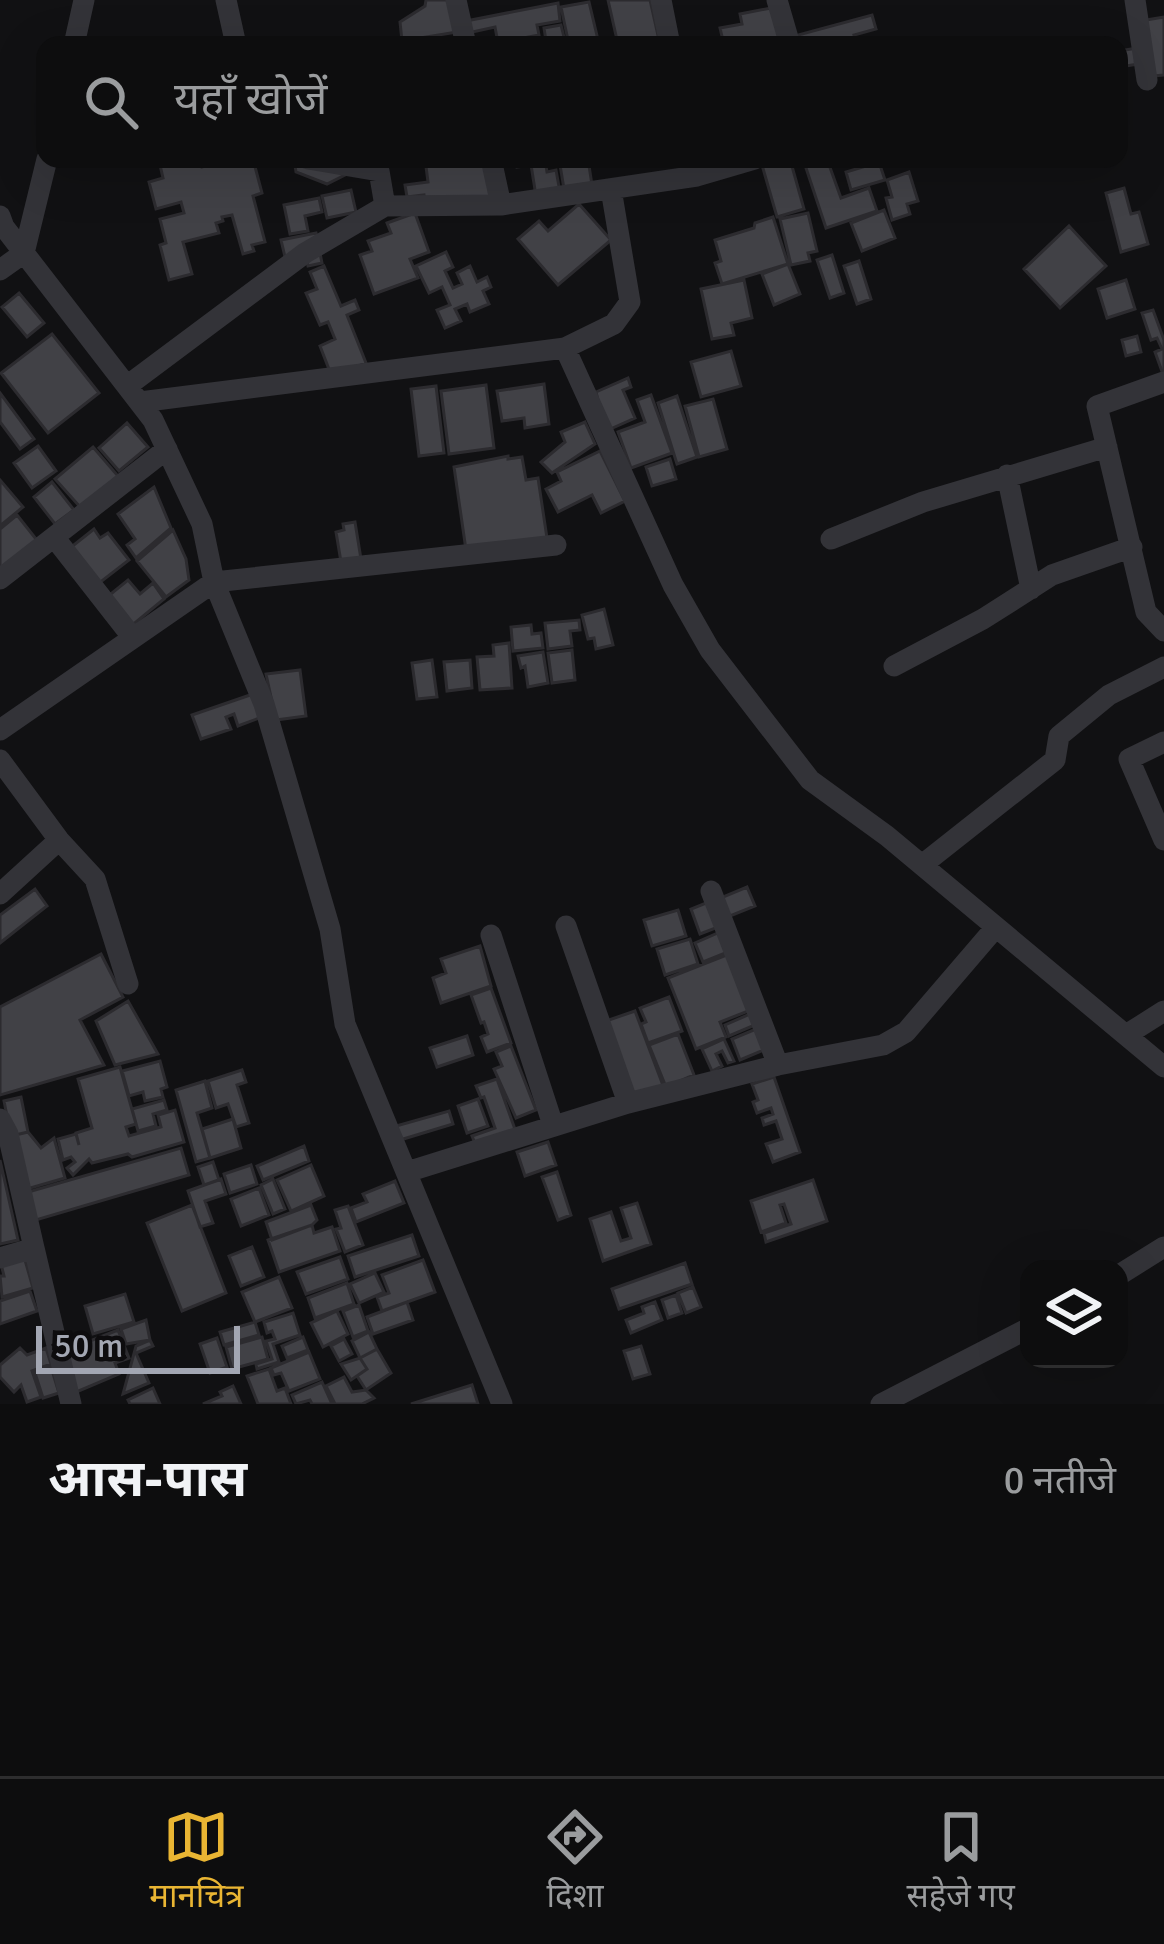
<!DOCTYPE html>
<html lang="hi">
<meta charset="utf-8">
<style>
body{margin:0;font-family:Signika,"Noto Sans Devanagari",sans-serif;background:#161617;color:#f1f3f6}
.controls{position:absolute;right:36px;bottom:36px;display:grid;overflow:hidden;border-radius:24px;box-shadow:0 12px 48px #0002}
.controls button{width:108px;height:108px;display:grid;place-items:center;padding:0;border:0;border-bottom:3px solid #2d2d2e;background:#0d0d0e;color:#f1f3f6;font:60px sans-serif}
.scale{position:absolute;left:36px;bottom:30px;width:204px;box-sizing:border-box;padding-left:12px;border:6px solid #a3a7b3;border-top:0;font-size:33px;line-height:42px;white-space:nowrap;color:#a3a7b3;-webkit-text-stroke:9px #0d0c0e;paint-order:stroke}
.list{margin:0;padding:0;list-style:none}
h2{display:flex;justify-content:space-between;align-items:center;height:156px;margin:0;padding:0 48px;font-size:51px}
h2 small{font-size:39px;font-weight:400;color:#9a9c9e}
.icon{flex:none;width:66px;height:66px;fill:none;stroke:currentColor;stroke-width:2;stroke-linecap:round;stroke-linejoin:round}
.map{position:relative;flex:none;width:1164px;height:1404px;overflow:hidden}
.search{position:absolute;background:#0d0d0e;box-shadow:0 12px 48px #0002;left:36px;right:36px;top:36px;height:132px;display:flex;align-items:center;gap:30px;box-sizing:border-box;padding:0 42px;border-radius:24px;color:#9a9c9e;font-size:45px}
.sheet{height:372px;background:#0d0d0e}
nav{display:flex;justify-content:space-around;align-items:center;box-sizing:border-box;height:168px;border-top:3px solid #2d2d2e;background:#0d0d0e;font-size:33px;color:#9a9c9e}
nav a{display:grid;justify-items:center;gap:6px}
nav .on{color:#e9b533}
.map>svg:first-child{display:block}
</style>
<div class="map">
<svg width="1164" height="1404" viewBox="0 0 1164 1404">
<rect width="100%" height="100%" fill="#111113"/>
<path fill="#414146" stroke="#2c2b2f" stroke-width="3" d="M426,0h26l5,32 -55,9 -2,-19 25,-16z
M608,0h42l9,40 -21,5h-69l-8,-38 28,-5 10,42 18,-4z
M558,3l2,18 -23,4 2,10 -41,8 -3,-16 -27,6 -2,-12z
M776,7l7,38h-59l-4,-17 22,-4 -2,-10z
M872,15l4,14 -22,6 3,10h-57l-2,-10z
M1164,17v58l-11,1 -7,-56z
M561,25l5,20h-31l-1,-2 12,-2 -2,-13z
M1137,48l2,16 -20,3v-16z
M182,159h18l2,8 30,-8h21l9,34 -9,3 12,46 -13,3 2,6 -11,3 -11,-39 -10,2 1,4 -7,2 3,10 -36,9 9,32 -23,6 -9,-35 6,-2 -6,-24 24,-6 -3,-11 -25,7 -7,-27 14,-4 -3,-13z
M294,159h54l3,13 -24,12 -31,-12z
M425,159h60l6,37 -65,10 -2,-11 -17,2 -2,-12 23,-3z
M516,159h29l2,13 9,-2 4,22 -24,4 -5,-31 -14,2z
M559,159h29l4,26 -28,4z
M784,159h6l14,50 -27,8 -15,-52z
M803,159h24l14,39 28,-10 8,23 -51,17z
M879,162l6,18 -34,10 -5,-18z
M909,172l9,29 -11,3 3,10 -18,6 -6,-22 6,-1 -5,-17z
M1124,188l7,26 8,-2 9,32 -27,8 -15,-59z
M351,190l5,22 -29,6 -5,-22z
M319,198l3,14 -17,4 3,15 -18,3 -6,-29z
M579,204l32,36 -53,45 -40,-46 21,-18 9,10z
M884,210l11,28 -33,13 -11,-28z
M415,213l14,39 -19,7 8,19 -44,16 -14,-39 12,-4 -4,-10 23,-8 -4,-10z
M808,213l9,38 -9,2 2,8 -19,4 -11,-46z
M773,217l15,47 -66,20 -7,-21 6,-2 -6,-21 39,-12 1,-5z
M1069,226l37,40 -46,42 -36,-39z
M316,233l6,30 -14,3 -3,-13 -20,4 -4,-17z
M446,252l7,15 -8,4 8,17 9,-4 -5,-11 13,-7 7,16 10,-5 4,10 -8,4 6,13 -19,8 -3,-8 -12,5 6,12 -16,7 -8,-18 13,-5 -8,-18 -13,6 -13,-27z
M832,255l12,38 -14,5 -13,-38z
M859,261l12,38 -14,5 -13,-38z
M788,264l12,30 -26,11 -12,-31z
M324,266l17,40 14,-6 4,10 -12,5 19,48 -34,14 -12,-31 15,-7 -7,-17 -8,3 -14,-32 11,-4 -7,-17z
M744,280l8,38 -21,5 3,12 -22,4 -11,-50z
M1126,280l9,29 -28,9 -9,-29z
M19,293l25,30 -17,14 -25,-30z
M1153,310l11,30v37l-9,-25 7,-3 -5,-11 -6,2 -9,-27z
M52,334l47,59 -51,40 -47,-60z
M1137,336l4,16 -15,4 -4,-16z
M731,351l10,35 -40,11 -10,-35z
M628,378l3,9 -8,3 12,28 -29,13 -10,-39z
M544,384l5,40 -24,4 -1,-10 -22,3 -5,-30z
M486,385l8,63 -45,6 -8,-63z
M436,386l8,67 -25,3 -8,-67z
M0,393l34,46 -14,10 -20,-27z
M651,395l21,58 -41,15 -13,-36 27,-10 -8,-22z
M677,396l20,61 -20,7 -19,-61z
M713,399l14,50 -28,8 -14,-51z
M585,422l10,22 -43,29 -11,-11 24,-20 -4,-10z
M127,423l21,24 -29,24 -20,-23z
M38,446l18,25 -24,17 -18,-25z
M93,447l25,29 -37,32 -26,-29z
M600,451l25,50 -24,12 -9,-18 -34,17 -12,-23 15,-8 -4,-9z
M508,456v3l14,-2 4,23 12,-2 9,60 -81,12 -12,-83z
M670,459l6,20 -24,7 -6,-19z
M0,480l23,27 -23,19z
M52,482l22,28 -19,14 -21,-27z
M154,487l17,41 -35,30 -9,-13 8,-6 -17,-25z
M17,515l23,29 -40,31v-46z
M355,522l6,37 -20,3 -5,-30 8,-2 -1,-6z
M94,529l6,9 8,-5 21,27 -31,24 -28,-36z
M173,530l13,29 3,21 -23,17 -29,-36z
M128,580l12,14 13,-11 11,16 -34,28 -23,-30z
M604,609l9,36 -17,4 -2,-11 -6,1 -6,-24z
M579,620l1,10 -10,1 2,15 -24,3 -3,-26z
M531,625l1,9 9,-1 2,15 -30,3 -2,-24z
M509,643l3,45 -32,2 -3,-33 17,-1 -1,-11z
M572,650l3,30 -23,3 -4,-30z
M543,652l5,31 -20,4 -3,-21 -4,2 -3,-12z
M432,660l5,37 -20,2 -5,-36z
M470,660l2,28 -25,3 -3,-29z
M300,670l6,46 -30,4 -10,-46z
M253,694l9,23 -24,9 -4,-12 -8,3 5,12 -30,10 -9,-24z
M747,887l8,19 -30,12 -7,-19z
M35,889l12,17 -47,37v-28z
M711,901l10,25 -21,8 -9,-25z
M678,910l8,26 -34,10 -8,-26z
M720,932l8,20 -25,10 -8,-19z
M690,939l8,25 -33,11 -8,-26z
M480,946l11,40 -50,17 -8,-25 13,-5 -5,-14z
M101,954l22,43 -43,23 24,45 -104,30v-88z
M729,954l22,56 -31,12 6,15 -30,12 -28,-71z
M491,988l20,55 -24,9 -6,-15 7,-3 -4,-12 -3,1 -10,-28z
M669,997l13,34 -34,12 -7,-19 5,-2 -6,-14z
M128,1001l30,53 -43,11 -19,-44z
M635,1011l29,77 -32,12 -29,-78z
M750,1014l5,11 -26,11 -4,-11z
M756,1029l8,21 -24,10 -8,-21z
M678,1034l16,41 -28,12 -17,-42z
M467,1036l6,19 -36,12 -7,-19z
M724,1039l10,22 -6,2 -6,-12 -6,3 6,12 -10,5 -10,-22z
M511,1046l25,64 -20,8 -22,-49 8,-3 -6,-14z
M160,1061l7,26 -6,2 2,8 -18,4 -2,-9 -14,4 -7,-25z
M120,1067l16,57 -10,3 3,9 32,-9 -3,-12 17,-5 9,32 -52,15 -4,-3 -36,9 -3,-4 -16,16 -6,-7 8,-6 -4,-5 -8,3 -5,-21 18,-5 3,11 -3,-12 16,-5 -14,-49z
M242,1070l4,12 -9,3 12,38 -13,4 -8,-23 -12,4 -8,-27z
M774,1077l26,75 -27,10 -7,-18 16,-5 -6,-18 -12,4 -2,-7 11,-4 -2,-6 -14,5 -4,-11 5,-2 -6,-16z
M497,1079l19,53 -40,14 -4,-10 23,-8 -11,-31 -3,1 -5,-12z
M205,1081l7,27 -15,5 13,45 -14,4 -20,-72z
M21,1097l7,35 -17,4 -7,-35z
M478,1099l10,27 -21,7 -9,-27z
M164,1100l3,10 -14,4 3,12 -18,5 -6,-22z
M449,1111l4,13 -53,16 -4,-14z
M233,1119l8,29 -31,10 -8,-29z
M28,1132l13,16 13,-10 11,40 -38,11 -16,-53z
M548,1142l8,23 -31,11 -8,-24z
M304,1146l5,15 -46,19 -6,-14z
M181,1148l8,27 -153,45 -8,-28z
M0,1160l18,80 -18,4z
M213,1162l6,18 -15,5 -6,-18z
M251,1165l6,19 -27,9 -6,-19z
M311,1165l13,31 -33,15 -14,-31z
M557,1172l14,43 -13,5 -16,-43z
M221,1179l5,15 -21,7 8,22 -13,4 -12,-36z
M273,1179l12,30 -12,5 -12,-29z
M813,1180l14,41 -61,21 -2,-9 27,-9 -7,-20 -4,1 6,18 -25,9 -10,-31z
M395,1181l9,22 -48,19 -5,-14 16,-6 -4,-8z
M259,1188l10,27 -28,11 -10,-27z
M637,1203l14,41 -48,17 -13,-42 21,-7 10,29 10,-3 -10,-30z
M192,1205l34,88 -44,18 -35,-88z
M311,1205l6,15 -5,5 -40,15 -6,-18z
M348,1206l15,39 -18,7 -9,-23 5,-1 -6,-18z
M312,1225l2,8 18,-6 8,24 -61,21 -11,-32z
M412,1235l7,21 -64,21 -7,-21z
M252,1247l12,30 -23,9 -12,-30z
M23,1253l10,35 -31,9 -2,-21h4l-4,-16z
M340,1257l8,22 -42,15 -9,-22z
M423,1260l12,32 -53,19 -5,-14 12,-4 -7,-18z
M685,1263l7,21 -73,25 -7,-20z
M375,1273l9,19 -25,11 -9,-19z
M279,1277l13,31 -37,14 -13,-30z
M347,1283l7,21 -39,14 -7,-20z
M693,1287l8,20 -15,6 -8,-20z
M30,1291l7,20 -37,13v-23z
M125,1294l9,28 -41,12 -8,-28z
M676,1295l6,18 -14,5 -6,-18z
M407,1302l6,18 -40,14 -6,-17z
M655,1302l7,18 -31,13 -5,-13 18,-7 -2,-6z
M359,1305l9,26 -15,6 -10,-26z
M337,1311l11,23 -25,13 -12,-24z
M293,1313l7,22 -27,9 6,18 -22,7 -1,-5 16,-5 -6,-18 9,-2 -3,-8 -5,2 -3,-11z
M146,1320l4,20 -24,4 -5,-15z
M255,1322l4,13 -35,10 -4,-13z
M118,1330l11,28 -14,5 4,11 -45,19 -15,-40z
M369,1332l8,17 -17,9 -8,-17z
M262,1337l6,22 -36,10 -6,-22z
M303,1337l5,13 -21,8 -5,-12z
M217,1338l10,29 -17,6 -10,-29z
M344,1339l8,15 -13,7 -8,-15z
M150,1340l3,6 -17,7 13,30 -26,11 13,-48z
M641,1346l9,28 -17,5 -9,-28z
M20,1348l7,7 19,-7 5,16 -19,7 9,26 -14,5 -6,-17 -7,7 -14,-15v-12z
M377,1349l14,24 -25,17 -9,-14 10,-7 -7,-11z
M309,1352l11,27 -31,12 -8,-18 -7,2 -3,-7z
M360,1358l7,11 -16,11 -10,-16z
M51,1367l8,26 -16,5 -8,-25z
M269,1369l8,22 8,-3 6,16h-33l-11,-28z
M344,1377l8,15 14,-2 8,8 -12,6h-27l-9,-18z
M322,1382l10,22h-20l-2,-4 -14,4 -4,-9z
M472,1385l6,19h-67z
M233,1386l8,18h-38l19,-8 -2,-4z
M153,1388l7,16h-30l-2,-4z"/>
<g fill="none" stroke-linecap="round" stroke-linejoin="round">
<path stroke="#333338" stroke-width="21" d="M226,0l10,45
M456,0l10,45
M661,0l9,45
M777,0l13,45
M1135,0l12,80
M74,45l10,-45
M308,159l71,12 6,35 116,-1 196,-29 58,-17
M491,159l10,46
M0,216l4,11 149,193 49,104 12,58 50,122 66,225 15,95 157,380
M0,270l24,-17 23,-94
M565,348l49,-24 16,-22 -19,-113
M1164,382l-67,24 49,206 18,19
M127,386l178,-133 80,-47
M140,402l425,-54 108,237 37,65 100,130 77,56 277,231
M1007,475l24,114
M54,537l79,101
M831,539l92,-37 184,-55
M0,579l167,-130
M894,666l89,-47 69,-44 80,-28
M0,730l214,-148 342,-37
M1164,742l-35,17 35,81
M0,760l59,80 36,39 33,105
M922,865l133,-105 4,-24 50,-41 55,-28
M711,891l67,174
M0,894l59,-54
M566,926l62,177
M491,935l62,190
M1126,1035l38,-24
M0,1119l8,15 26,114 -34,10
M407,1172l221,-69 150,-38 105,-20 23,-13 90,-105
M34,1248l37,156
M1119,1275l45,-28
M881,1404l148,-76"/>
</g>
</svg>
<div class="controls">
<button><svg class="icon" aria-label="layers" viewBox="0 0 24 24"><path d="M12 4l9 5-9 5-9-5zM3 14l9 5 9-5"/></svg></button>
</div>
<div class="scale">50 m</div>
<div class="search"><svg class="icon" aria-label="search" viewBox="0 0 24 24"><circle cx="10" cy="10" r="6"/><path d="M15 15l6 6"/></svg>यहाँ खोजें</div>
</div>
<section class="sheet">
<h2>आस-पास<small>0 नतीजे</small></h2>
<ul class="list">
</ul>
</section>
<nav>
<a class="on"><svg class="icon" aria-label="map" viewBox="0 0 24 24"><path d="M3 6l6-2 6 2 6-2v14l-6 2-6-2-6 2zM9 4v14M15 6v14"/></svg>मानचित्र</a>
<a><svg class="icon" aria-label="directions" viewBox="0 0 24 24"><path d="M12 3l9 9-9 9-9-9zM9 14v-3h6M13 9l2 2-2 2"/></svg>दिशा</a>
<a><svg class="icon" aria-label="saved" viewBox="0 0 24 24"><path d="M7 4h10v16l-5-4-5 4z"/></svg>सहेजे गए</a>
</nav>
